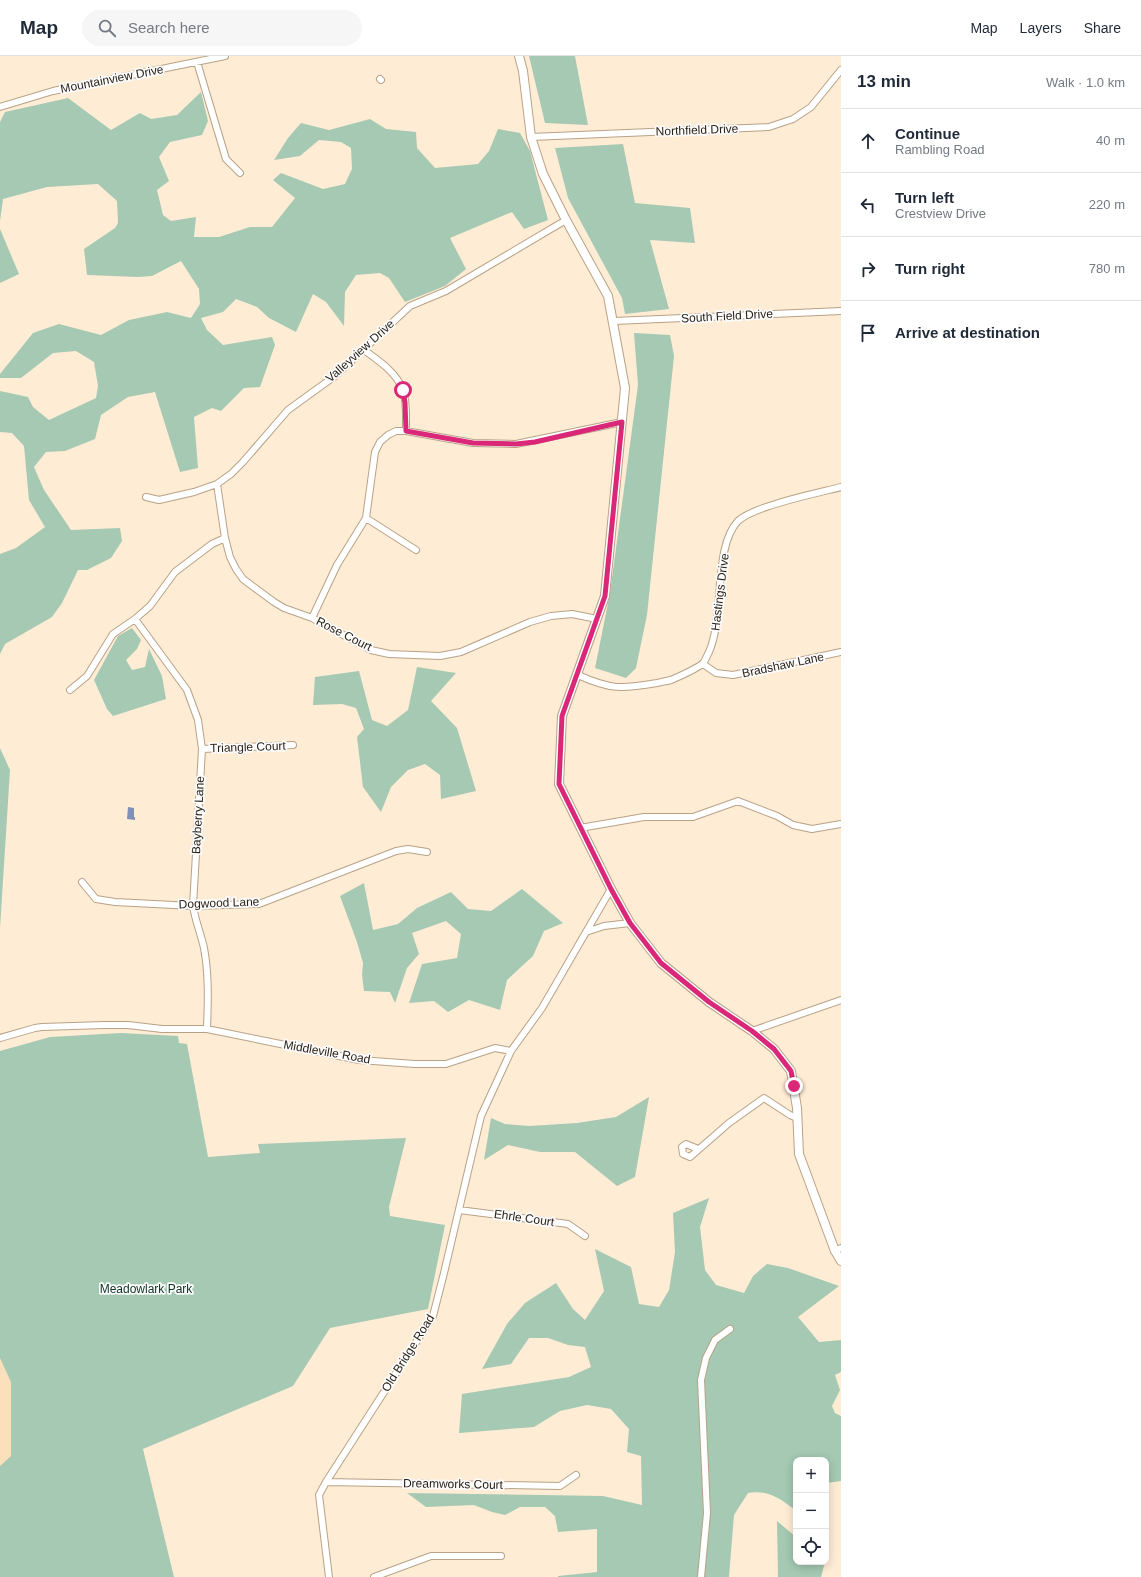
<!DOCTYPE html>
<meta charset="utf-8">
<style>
body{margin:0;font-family:Helvetica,sans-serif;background:#f6f6f7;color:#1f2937}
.controls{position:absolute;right:12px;bottom:12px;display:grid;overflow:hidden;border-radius:8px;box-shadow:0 2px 10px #0003}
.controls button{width:36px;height:36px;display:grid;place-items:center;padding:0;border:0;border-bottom:1px solid #e0e1e3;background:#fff;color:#1f2937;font:20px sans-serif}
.stop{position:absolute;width:12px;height:12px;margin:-9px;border:3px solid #db2777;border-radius:50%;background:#fff}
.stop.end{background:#db2777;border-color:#fff;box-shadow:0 1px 4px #0008}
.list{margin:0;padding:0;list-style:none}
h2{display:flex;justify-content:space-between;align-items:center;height:52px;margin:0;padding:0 16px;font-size:17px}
h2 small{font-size:13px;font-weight:400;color:#747a83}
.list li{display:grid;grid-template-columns:26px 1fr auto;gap:12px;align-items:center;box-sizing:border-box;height:64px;padding:0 16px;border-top:1px solid #e0e1e3}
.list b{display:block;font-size:15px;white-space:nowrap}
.list p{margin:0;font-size:13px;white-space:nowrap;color:#747a83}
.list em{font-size:13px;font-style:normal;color:#747a83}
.icon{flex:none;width:22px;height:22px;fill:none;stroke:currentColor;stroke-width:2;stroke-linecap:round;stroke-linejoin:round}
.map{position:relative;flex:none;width:841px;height:1521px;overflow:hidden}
header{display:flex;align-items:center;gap:24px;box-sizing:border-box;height:56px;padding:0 20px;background:#fff;border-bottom:1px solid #e0e1e3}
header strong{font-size:19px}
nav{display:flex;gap:22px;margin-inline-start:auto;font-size:14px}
.search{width:280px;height:36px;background:#f6f6f7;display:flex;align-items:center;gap:10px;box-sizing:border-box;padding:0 14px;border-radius:22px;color:#747a83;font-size:15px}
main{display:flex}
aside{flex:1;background:#fff}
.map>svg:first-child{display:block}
</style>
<header>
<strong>Map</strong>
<div class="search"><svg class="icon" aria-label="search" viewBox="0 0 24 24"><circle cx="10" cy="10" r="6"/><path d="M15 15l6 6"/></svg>Search here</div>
<nav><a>Map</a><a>Layers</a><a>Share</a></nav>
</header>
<main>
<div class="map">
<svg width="841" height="1521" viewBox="0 0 841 1521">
<rect width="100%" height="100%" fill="#ffecd5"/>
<path fill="#fce0bc" d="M0,1275l28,126 -28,50z"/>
<path fill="#a5c9b3" d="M529,0h46l13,69 -43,-2z
M201,36l7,29 -6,14 -32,7 -11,15 10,24 -12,9 6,25 8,6 25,-4 -2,20h25l31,-10h22l23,-29 -22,-18 8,-7 42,16 22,-5 7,-15 -1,-21 -10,-6 -22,-2 -19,16 -26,4 14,-22 13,-15 28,7 41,-11 16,10 30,3 1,16 18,20 43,-4 11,-13 9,-22 22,4 10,18 18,69 -24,9 -12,-17 -62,26 16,31 -21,17 -40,16 -16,-24 -9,-5 -24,2 -11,17 -1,34 -18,-24 -13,-8 -17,38 -27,-14 -12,-11 -21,-8 -13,13 -22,6 6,12 16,15 49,-8 3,8 -15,42 -16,1 -23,23 -9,-3 -18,9 4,51 -18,4 -25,-80 -27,5 -27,18 -6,24 -30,12 -19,1 -12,15 10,23 27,40 49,-2 2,13 -11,17 -24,12h-9l-16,33 -10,14 -47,27 -5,10v-100l16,-6 29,-21 -16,-27 -5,-54 -12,-13 -12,-1v-41l28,6 5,10 16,13 47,-22 2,-12 -4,-24 -18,-11 -23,2 -32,25h-21v-4l33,-41 26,-9 42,11 28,-15 38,-8 24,6 9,-14 -1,-15 -18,-28 -29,15 -14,1 -51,-2 -3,-26 31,-21 3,-5 -1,-22 -19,-17 -51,3 -44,12 -3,22v-99l5,-10 63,-14 43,32 29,-17 11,6 26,-4z
M623,88l12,59 55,5 5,35 -45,-3 19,69 -44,5 -3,-16 -54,-100 -13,-50z
M0,173l19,45 -19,9z
M634,277l36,2 4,21 -27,259 -11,53 -10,10 -31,-10 15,-75 28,-208z
M132,572l9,12 -4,9 -11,11 6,10 13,-3 4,-18 13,27 4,23 -53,17 -6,-7 -13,-29 24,-44z
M417,611l39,6 -25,28 26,27 19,63 -35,8 -1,-24 -15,-11 -17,6 -17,17 -10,25 -18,-25 -6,-50 7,-8 -8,-21 -14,-4 -29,1 2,-28 44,-6 13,49 15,6 21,-16z
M0,692l10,22 -10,158z
M364,827l9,47 25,-6 19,-16 34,-16 17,17 23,2 31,-22 41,34 -19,8 -11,25 -26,24 -7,30 -31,-10 -21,12 -14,-11 -25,2 13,-39 35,-6 4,-24 -15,-13 -34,12 7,21 -12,14 -12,35 -5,-11 -26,-1 -2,-16 1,-12 -6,-21 -17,-46z
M121,977l57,3 1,7 8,1 21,113 52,-4 -2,-9 148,-6 -17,69 1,9 55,9 -17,84 -98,19 -37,58 -150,63 31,128h-174v-111l11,-10v-74l-11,-24v-307l50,-14z
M649,1041l-14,80 -18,9 -42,-34h-35l-32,-7 -24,15 7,-42 14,6 24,2 48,-3 39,-6z
M709,1142l-9,29 5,43 11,15 28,8 9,-17 14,-12 21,4 51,18 -41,31 21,25 22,-2v32l-6,3 5,15 -8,16 3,7 6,3v65l-15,2v-23h-30v51c-14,-11 -28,-22 -48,-18l-14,22 -5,62h-171v-1l39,-4v-43l-39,3 -3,-16 -10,-9h-25l-15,8 -13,-3 -18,-7 -48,2 -19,-14 196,3 39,9 -1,-49 -14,-4 2,-23 -18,-20 -24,-4 -27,6 -26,16 -75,6 3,-39 107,-17 22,-10 -6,-20 -17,-2 -20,-7h-19l-18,26 -29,5 25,-45 18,-21 31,-20 17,26 12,11 19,-29 -9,-42 36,18 8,37 20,3 10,-17 6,-38 -2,-39z
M777,1465l19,16v25h29l-4,15h-43z"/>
<path fill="#7e91b4" d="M128,751l6,1v9h1v3l-8,-1z"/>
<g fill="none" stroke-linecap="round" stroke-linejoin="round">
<g stroke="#b8a286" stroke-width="8">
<path id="minor" d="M197,6l29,97 14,14
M380,23l1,1
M0,51l53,-16 172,-35
M531,81l238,-10 24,-8 18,-12 30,-37
M614,265l227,-10
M364,294c15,11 32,22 39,40 4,12 3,28 3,41
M217,428l8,54 5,19 6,12 7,10 31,23 10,6 28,10 59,32 18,4 51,2 21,-4 69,-30 21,-6 21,-2 25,5
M146,441l13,3 35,-8 23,-8 14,-10 12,-12 45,-52 47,-34 75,-70 36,-15 120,-71
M366,462l50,32
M312,562l25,-53 29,-47 9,-66 5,-10 8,-7 8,-4h10l67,12 43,1 106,-22
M135,563l52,71 11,30 4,29 -9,157c2,14 8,28 11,42 5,27 4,53 3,81
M703,608l13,9 17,2 108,-23
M578,619c33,15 44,14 79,8 4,-1 10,-2 14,-3 7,-3 29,-13 32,-17 3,-3 4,-8 6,-11 16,-36 4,-105 29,-131 16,-15 80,-28 103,-34
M70,634l17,-14 26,-42 22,-15 15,-13 25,-34 37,-28 13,-6
M202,693l91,-4
M580,772l64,-11h49l45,-16 39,15 16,9 19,4 29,-5
M82,826l14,17 19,3 78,4 66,-2 137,-53 12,-2 19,3
M586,876l18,-6 26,-3
M752,975l89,-31
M0,982l35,-10 7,-1 62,-2h24l34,4h45l152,31 56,4h31l49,-16 16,3 31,-43 69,-119
M698,1093l-12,-5 -4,3 1,7 7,3 39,-34 35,-25 26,17 7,3
M459,1154l109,14 17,12
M835,1195l6,-3
M326,1426l234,4 16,-11
M329,1521l-10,-82 7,-13 107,-166 11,-43 37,-157 30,-65
M374,1521l57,-21h70
M701,1521l6,-64 -6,-133 5,-22 9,-18 15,-11"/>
</g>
<g stroke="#b8a286" stroke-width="10">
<path id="major" d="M519,0l4,15 8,66 12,37 23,46 42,76 17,92 -20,208 -43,120 -3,68 52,105 19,34 31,40 48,39 43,29 22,18 17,22 6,37 2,46 36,97 6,10"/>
</g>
<use href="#minor" stroke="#fff" stroke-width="6"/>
<use href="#major" stroke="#fff" stroke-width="8"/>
</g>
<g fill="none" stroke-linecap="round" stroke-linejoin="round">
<path stroke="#db2777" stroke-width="5" d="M403,334l2,13 1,28 67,12 43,1 19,-2 87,-20 -17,174 -43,120 -3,68 52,105 19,34 31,40 48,39 43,29 22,18 17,22 3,15"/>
</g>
<g text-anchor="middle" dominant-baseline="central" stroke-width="3.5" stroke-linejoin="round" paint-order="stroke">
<g font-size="12" fill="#2a2217" stroke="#fcfcfc">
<text transform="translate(112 23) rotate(-11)">Mountainview Drive</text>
<text transform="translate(697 74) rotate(-2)">Northfield Drive</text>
<text transform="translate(727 260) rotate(-3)">South Field Drive</text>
<text transform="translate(360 295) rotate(-42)">Valleyview Drive</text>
<text transform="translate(720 536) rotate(-83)">Hastings Drive</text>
<text transform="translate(344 578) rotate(27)">Rose Court</text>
<text transform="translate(783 609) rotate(-12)">Bradshaw Lane</text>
<text transform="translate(248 691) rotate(-2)">Triangle Court</text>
<text transform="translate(198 759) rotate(-87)">Bayberry Lane</text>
<text transform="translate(219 847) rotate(-2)">Dogwood Lane</text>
<text transform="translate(327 996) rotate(10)">Middleville Road</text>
<text transform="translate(524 1162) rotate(8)">Ehrle Court</text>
<text transform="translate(408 1297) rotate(-58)">Old Bridge Road</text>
<text transform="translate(453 1428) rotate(1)">Dreamworks Court</text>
</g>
<g font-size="12" fill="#0e3120" stroke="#fcfcfc">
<text x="146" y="1233">Meadowlark Park</text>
</g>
</g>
</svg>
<div class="controls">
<button>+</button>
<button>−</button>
<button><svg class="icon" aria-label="locate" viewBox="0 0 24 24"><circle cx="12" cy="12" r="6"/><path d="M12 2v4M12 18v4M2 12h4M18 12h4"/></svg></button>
</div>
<div class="stop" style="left:403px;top:334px"></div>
<div class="stop end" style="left:794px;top:1030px"></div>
</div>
<aside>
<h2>13 min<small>Walk · 1.0 km</small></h2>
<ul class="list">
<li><svg class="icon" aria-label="ahead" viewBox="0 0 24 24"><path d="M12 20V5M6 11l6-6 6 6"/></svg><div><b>Continue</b><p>Rambling Road</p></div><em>40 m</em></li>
<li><svg class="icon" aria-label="left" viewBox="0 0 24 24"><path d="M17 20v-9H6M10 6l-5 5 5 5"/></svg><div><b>Turn left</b><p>Crestview Drive</p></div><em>220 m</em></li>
<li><svg class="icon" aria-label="right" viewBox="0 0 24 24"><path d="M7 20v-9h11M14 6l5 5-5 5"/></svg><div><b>Turn right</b></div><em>780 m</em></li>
<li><svg class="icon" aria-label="arrive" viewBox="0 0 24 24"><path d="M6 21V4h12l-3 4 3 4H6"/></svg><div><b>Arrive at destination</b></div></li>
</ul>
</aside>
</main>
